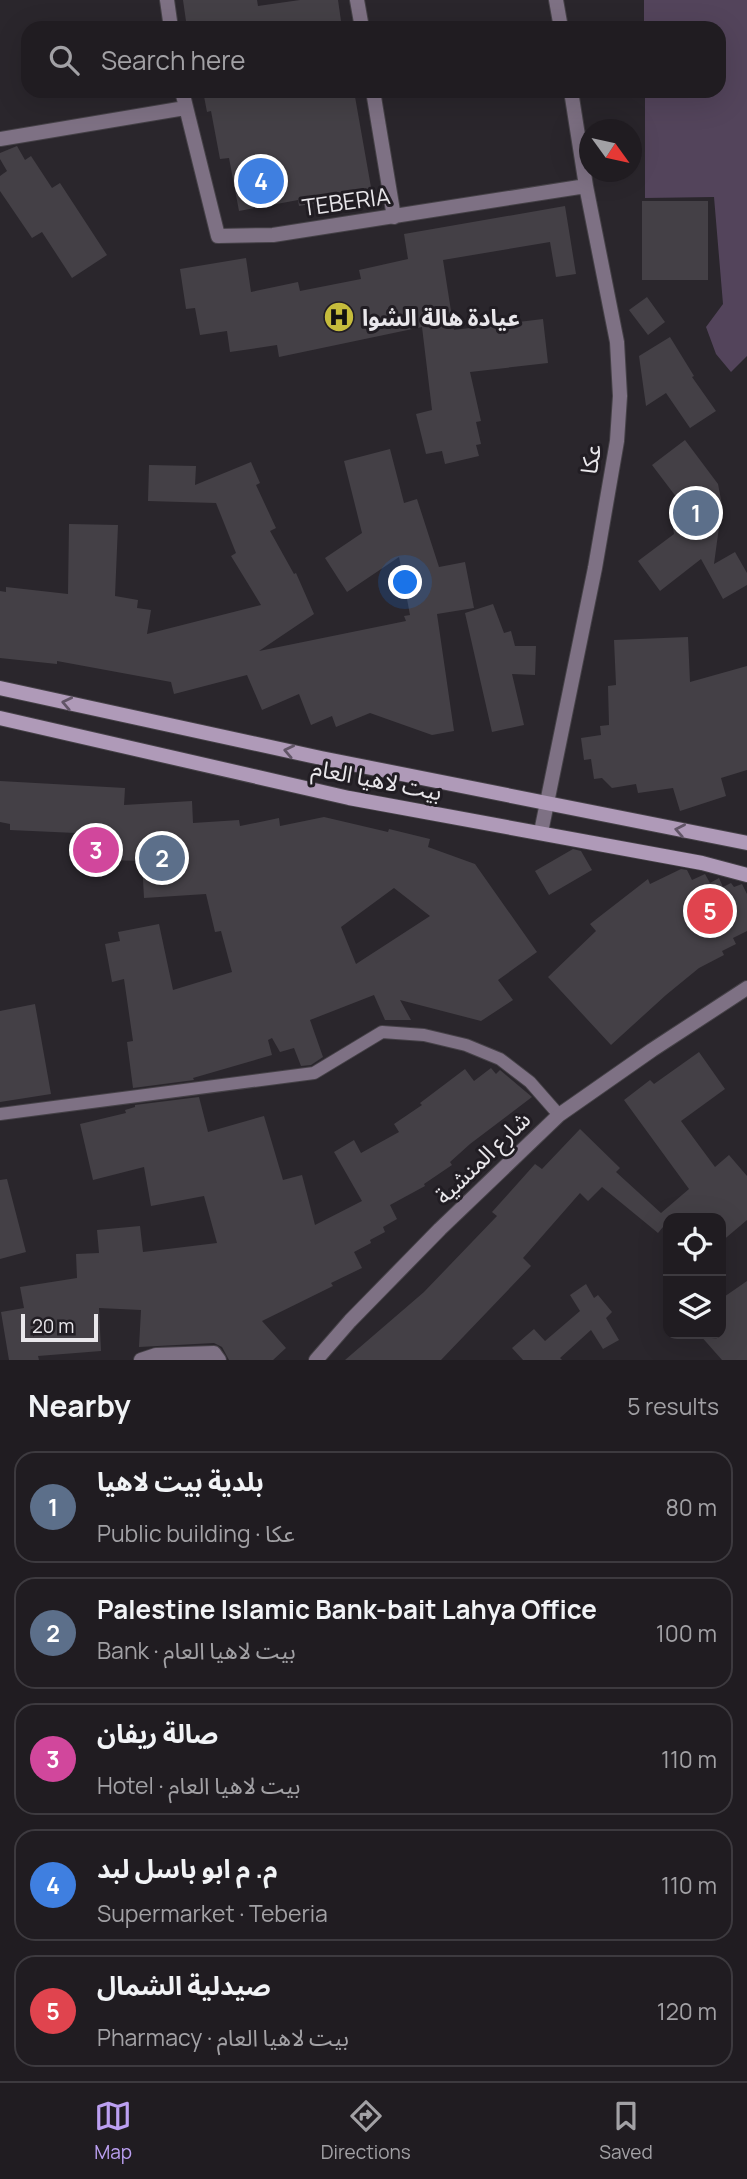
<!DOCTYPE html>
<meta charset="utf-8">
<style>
body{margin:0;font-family:Manrope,"Noto Sans Arabic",sans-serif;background:#28252a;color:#f1f3f6}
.controls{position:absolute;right:21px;bottom:21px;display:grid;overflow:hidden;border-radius:14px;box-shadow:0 7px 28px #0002}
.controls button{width:63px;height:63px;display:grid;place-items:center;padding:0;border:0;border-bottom:2px solid #3d3a3f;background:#201c21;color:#f1f3f6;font:35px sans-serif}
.compass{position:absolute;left:579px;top:119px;width:63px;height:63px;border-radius:50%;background:#201c21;box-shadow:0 7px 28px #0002;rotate:123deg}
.scale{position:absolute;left:21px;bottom:18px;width:77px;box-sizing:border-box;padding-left:7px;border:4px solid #e9e7eb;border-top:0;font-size:19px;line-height:24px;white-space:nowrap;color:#e9e7eb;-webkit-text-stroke:5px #211d23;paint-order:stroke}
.you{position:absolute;left:406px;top:583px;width:24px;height:24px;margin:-18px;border:5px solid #fff;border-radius:50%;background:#1a73e8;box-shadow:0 0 0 10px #1a73e833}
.badge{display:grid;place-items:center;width:46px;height:46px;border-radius:50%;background:#bca0f2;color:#fff;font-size:23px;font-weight:700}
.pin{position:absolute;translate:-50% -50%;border:4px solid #fff;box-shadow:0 2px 7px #0006}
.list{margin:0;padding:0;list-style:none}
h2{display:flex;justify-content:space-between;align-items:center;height:91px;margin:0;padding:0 28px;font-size:30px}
h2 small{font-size:23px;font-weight:400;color:#a2a1a5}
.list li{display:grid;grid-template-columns:46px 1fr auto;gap:21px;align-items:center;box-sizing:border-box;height:112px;margin:0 14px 14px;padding:0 14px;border:2px solid #3d3a3f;border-radius:21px}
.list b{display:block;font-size:26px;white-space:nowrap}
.list p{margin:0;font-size:23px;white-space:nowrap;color:#a2a1a5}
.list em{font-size:23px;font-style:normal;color:#a2a1a5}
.icon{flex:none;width:38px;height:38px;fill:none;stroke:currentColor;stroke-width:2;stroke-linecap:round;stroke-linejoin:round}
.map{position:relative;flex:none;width:747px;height:1360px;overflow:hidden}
.search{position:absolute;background:#201c21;box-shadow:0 7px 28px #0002;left:21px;right:21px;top:21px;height:77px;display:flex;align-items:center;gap:18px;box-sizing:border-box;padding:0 24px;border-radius:21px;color:#a2a1a5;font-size:26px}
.sheet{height:721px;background:#201c21}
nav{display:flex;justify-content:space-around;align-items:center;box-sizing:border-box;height:98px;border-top:2px solid #3d3a3f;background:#201c21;font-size:19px;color:#a2a1a5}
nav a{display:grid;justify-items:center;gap:4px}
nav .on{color:#bca0f2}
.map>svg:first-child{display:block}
</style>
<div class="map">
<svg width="747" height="1360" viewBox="0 0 747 1360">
<rect width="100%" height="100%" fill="#2a262c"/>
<path fill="#53445b" d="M644,0h103v356l-16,16 -15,-18 -10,-27 17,-23 -9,-107 -69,1v-107h74v-63h-75z"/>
<path fill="#444046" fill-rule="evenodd" d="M183,0h74l1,6 42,-6h38l4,28h-155z
M203,91h151l18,102 -73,13 -1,-6 -59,11 -10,-53 -9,1 -9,-48 -4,1z
M17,146l8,14 6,-4 21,32 8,-5 47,72 -35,23 -30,-46 -10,6 -32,-47v-15l7,-5 -7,-12v-6z
M642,201h66v79h-66z
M565,206l11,68 -20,3 -6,-35 -107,18 11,70 89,-11 5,44 -78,9 11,49 -5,1 5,22 -5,1 3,11 -34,8 -3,-13 -16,3 -10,-40 16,-4 -10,-83 -143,30 -2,-12 -47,7 -3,-21 -27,4 -5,-27 -9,1 -6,-40 66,-11 5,34 47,-10 2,9 61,-12 -2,-9 49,-11 -4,-25z
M647,297l18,25 -17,13 -19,-25z
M670,337l24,39 -2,1 24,34 -26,17 -24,-35 -20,13 -7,-50z
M685,440l33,44 4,21 -8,59 21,-12 12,21v12l-24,14 -22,-40 -41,32 -22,-30 36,-27 -3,-18 6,-18 -25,-33z
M390,449l14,54 13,-4 22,68 26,-5 9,46 -37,6 17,117 -22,4 -62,-22 -34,14 -4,-11 -21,9 -12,-31 -37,16 -15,-35 -73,19 -3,-12 -114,-21v3l-57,-6v-67l6,1v-5l62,7 1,-70 49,1 -3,71 23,4 -1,8 14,2 -4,24 114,-29 -30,-49 5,-3 -20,-50 -68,-2 1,-36 47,1 -1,19 56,-23 9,21 -4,2 20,43 -6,3 24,43 2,-1 18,41 -55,37 147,-30 -2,-5 6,-1 -11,-58 -52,35 -22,-34 37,-25 -18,-72z
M493,604l11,29 7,-2 4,15h21l-1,29 -23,-1 12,51 -32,7 -27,-119z
M688,637l2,45 57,-16v104l-26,8 5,18 -46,15 -7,-23 -35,5 -2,-9 -24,4 -10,-10 -8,1 -3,-20 -7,1 -3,-22 20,-3 -1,-9 9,-1 -1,-39 8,-1 -2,-45z
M0,781l125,7 -1,17 68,-4 1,22 46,-3 1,6 39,-8 1,8 44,-9 64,15 1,-3 41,10 -2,8 47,17 62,88 -39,28 15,20 -32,21 -81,-21 11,20h-26l-11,-25 -64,25 13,37 -12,8 -10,1 -7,-18 -14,4 -8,-14 -4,2 4,15 -79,23 1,2 -61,8 -6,-46 6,-1 -9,-62 -12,3 -7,-38 15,-3 -2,-9 41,-8 14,66 59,-18 -11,-41 -6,1 -9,-38 -62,4 -2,-37 -68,-2 2,-26 -66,-3v-6l-10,-2zM394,888l36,28 -74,48 -15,-37z
M573,849l8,2 11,19 -43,25 -14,-24z
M681,869l6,1 5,10 13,-6 5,9 9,-5 4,9 8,-4 3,4 8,-3 5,10v37l-14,7 3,6 -14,7 2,4 -25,13 -33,27 -55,50 -63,-68 48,-46 -6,-7 58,-45 2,5z
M35,1004l16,90 -51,8v-91z
M699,1052l26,37 -44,32 34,46 14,-12 18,21v44l-26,22v-24h-54l1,3 -10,12 -56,-46 -14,14 -8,-8 -57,65 8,8 -90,94h-96l79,-68 73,-76 -5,-4 43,-48 7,5 38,-40 40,39 -4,4 45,41 28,-24 -65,-89 26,-20 4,4z
M491,1068l5,6 4,-4 32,27 -62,47 -20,18 2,3 -28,19 1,2 -35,19 7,14 -14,8 2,5 -15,8 1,3 -17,9 8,16 -31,15 2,3 -71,35 24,27 -13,12h-44l-7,-13 -8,-4 -75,4 2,-37 -42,-2 2,43 -63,5 1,4h-30l-8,-48 23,-4 -4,-21 57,-9 -1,-24 23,-1 -2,-23 43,-4 3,26 74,-9 -13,-47 -53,10 -7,-39 -51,13 -13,-56 46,-11 -1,-3 10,-3v-2l64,-8 9,35 56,-16 19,64 19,-5 13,50 47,-24 -28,-49 20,-12 7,13 38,-21 -5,-8 28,-19 -2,-2 45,-34 9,12z
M7,1179l19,73 -26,7v-79z
M747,1281v79h-25l-23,-26h22v-35z
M586,1284l8,14 4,-3 14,17 -6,6 13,22 -16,9 -12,-19 -31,28 2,2h-39l-11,-12 22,-19 11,12 35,-30 -10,-16z"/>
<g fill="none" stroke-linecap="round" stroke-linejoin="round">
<g stroke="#454147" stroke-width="14">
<path id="lane" d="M0,1114l314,-41 68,-41 42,3 42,10 34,14 30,23 29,33"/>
</g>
<g stroke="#454147" stroke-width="16">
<path id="street" d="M167,0l4,28
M357,0l5,28
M556,0l5,28
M182,91l36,145 55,-1 313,-49
M373,91l21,126
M0,139l185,-31
M541,832l54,-264 22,-127 3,-45 -3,-54 -31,-156 -15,-95
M141,1360l15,-5 58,-2 5,7
M316,1360l34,-39 90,-92 119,-114 93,-65 95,-62"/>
</g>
<g stroke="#454147" stroke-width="16">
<path id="secondary" d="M0,688l321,70 426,85
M0,718l349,80 353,65 45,12"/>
</g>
<use href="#lane" stroke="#7e7184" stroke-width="12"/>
<use href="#street" stroke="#7e7184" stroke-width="14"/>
<use href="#secondary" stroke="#af9ab8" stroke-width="14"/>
</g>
<defs><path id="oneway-chevron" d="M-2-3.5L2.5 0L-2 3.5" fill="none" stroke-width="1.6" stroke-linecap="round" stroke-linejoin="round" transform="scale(1.75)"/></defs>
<g stroke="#615566">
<use href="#oneway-chevron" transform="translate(67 703) rotate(-168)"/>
<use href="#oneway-chevron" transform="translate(289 751) rotate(-168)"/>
<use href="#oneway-chevron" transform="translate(680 830) rotate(-169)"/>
</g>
<defs>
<g id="hospital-disc" transform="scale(1.575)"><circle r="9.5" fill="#c6bc3c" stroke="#211d23"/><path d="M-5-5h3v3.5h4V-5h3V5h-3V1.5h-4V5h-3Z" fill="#111"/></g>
</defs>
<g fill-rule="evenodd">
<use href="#hospital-disc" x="339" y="317"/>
</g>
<g text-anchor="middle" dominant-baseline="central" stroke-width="6" stroke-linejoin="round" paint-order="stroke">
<g font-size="23" fill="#e9e7eb" stroke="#211d23">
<text transform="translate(346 201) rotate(-8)">TEBERIA</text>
<text transform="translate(590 459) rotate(-81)">عكا</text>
<text transform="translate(377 779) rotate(11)">بيت لاهيا العام</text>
<text transform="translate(482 1157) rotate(-44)">شارع المنشية</text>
</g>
<g font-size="23" font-weight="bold" fill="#e9e7eb" stroke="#211d23" text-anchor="start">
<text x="362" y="317">عيادة هالة الشوا</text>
</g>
</g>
</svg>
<div class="controls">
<button><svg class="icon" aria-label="locate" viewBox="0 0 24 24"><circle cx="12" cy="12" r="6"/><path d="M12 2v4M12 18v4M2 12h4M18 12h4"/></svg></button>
<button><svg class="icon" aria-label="layers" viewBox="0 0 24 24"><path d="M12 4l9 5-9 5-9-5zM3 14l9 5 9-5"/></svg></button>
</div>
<svg class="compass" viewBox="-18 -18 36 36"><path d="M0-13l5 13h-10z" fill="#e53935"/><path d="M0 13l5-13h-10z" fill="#a2a1a5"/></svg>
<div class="scale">20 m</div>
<div class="you"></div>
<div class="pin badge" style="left:696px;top:513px;background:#5c6f8a">1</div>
<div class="pin badge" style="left:162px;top:858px;background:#5c6f8a">2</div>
<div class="pin badge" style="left:96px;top:850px;background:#d1479c">3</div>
<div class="pin badge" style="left:261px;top:181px;background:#3f7fe0">4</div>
<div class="pin badge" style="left:710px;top:911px;background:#e0444e">5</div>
<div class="search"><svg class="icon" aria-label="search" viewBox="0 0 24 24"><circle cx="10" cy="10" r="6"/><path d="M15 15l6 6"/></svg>Search here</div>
</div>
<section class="sheet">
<h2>Nearby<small>5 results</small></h2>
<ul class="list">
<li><span class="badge" style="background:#5c6f8a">1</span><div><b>بلدية بيت لاهيا</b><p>Public building · عكا</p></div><em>80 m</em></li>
<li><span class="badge" style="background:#5c6f8a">2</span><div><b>Palestine Islamic Bank-bait Lahya Office</b><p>Bank · بيت لاهيا العام</p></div><em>100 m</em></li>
<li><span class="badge" style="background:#d1479c">3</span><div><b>صالة ريفان</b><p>Hotel · بيت لاهيا العام</p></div><em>110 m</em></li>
<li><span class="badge" style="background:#3f7fe0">4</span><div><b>م. م ابو باسل لبد</b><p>Supermarket · Teberia</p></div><em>110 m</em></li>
<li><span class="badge" style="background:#e0444e">5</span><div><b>صيدلية الشمال</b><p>Pharmacy · بيت لاهيا العام</p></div><em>120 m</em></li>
</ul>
</section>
<nav>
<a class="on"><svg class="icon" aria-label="map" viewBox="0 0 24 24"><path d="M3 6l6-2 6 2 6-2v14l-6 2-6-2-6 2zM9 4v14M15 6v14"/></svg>Map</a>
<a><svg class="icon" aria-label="directions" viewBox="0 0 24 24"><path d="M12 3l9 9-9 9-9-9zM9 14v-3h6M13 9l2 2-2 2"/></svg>Directions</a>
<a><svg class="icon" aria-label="saved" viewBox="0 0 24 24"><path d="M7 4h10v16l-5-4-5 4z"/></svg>Saved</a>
</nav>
